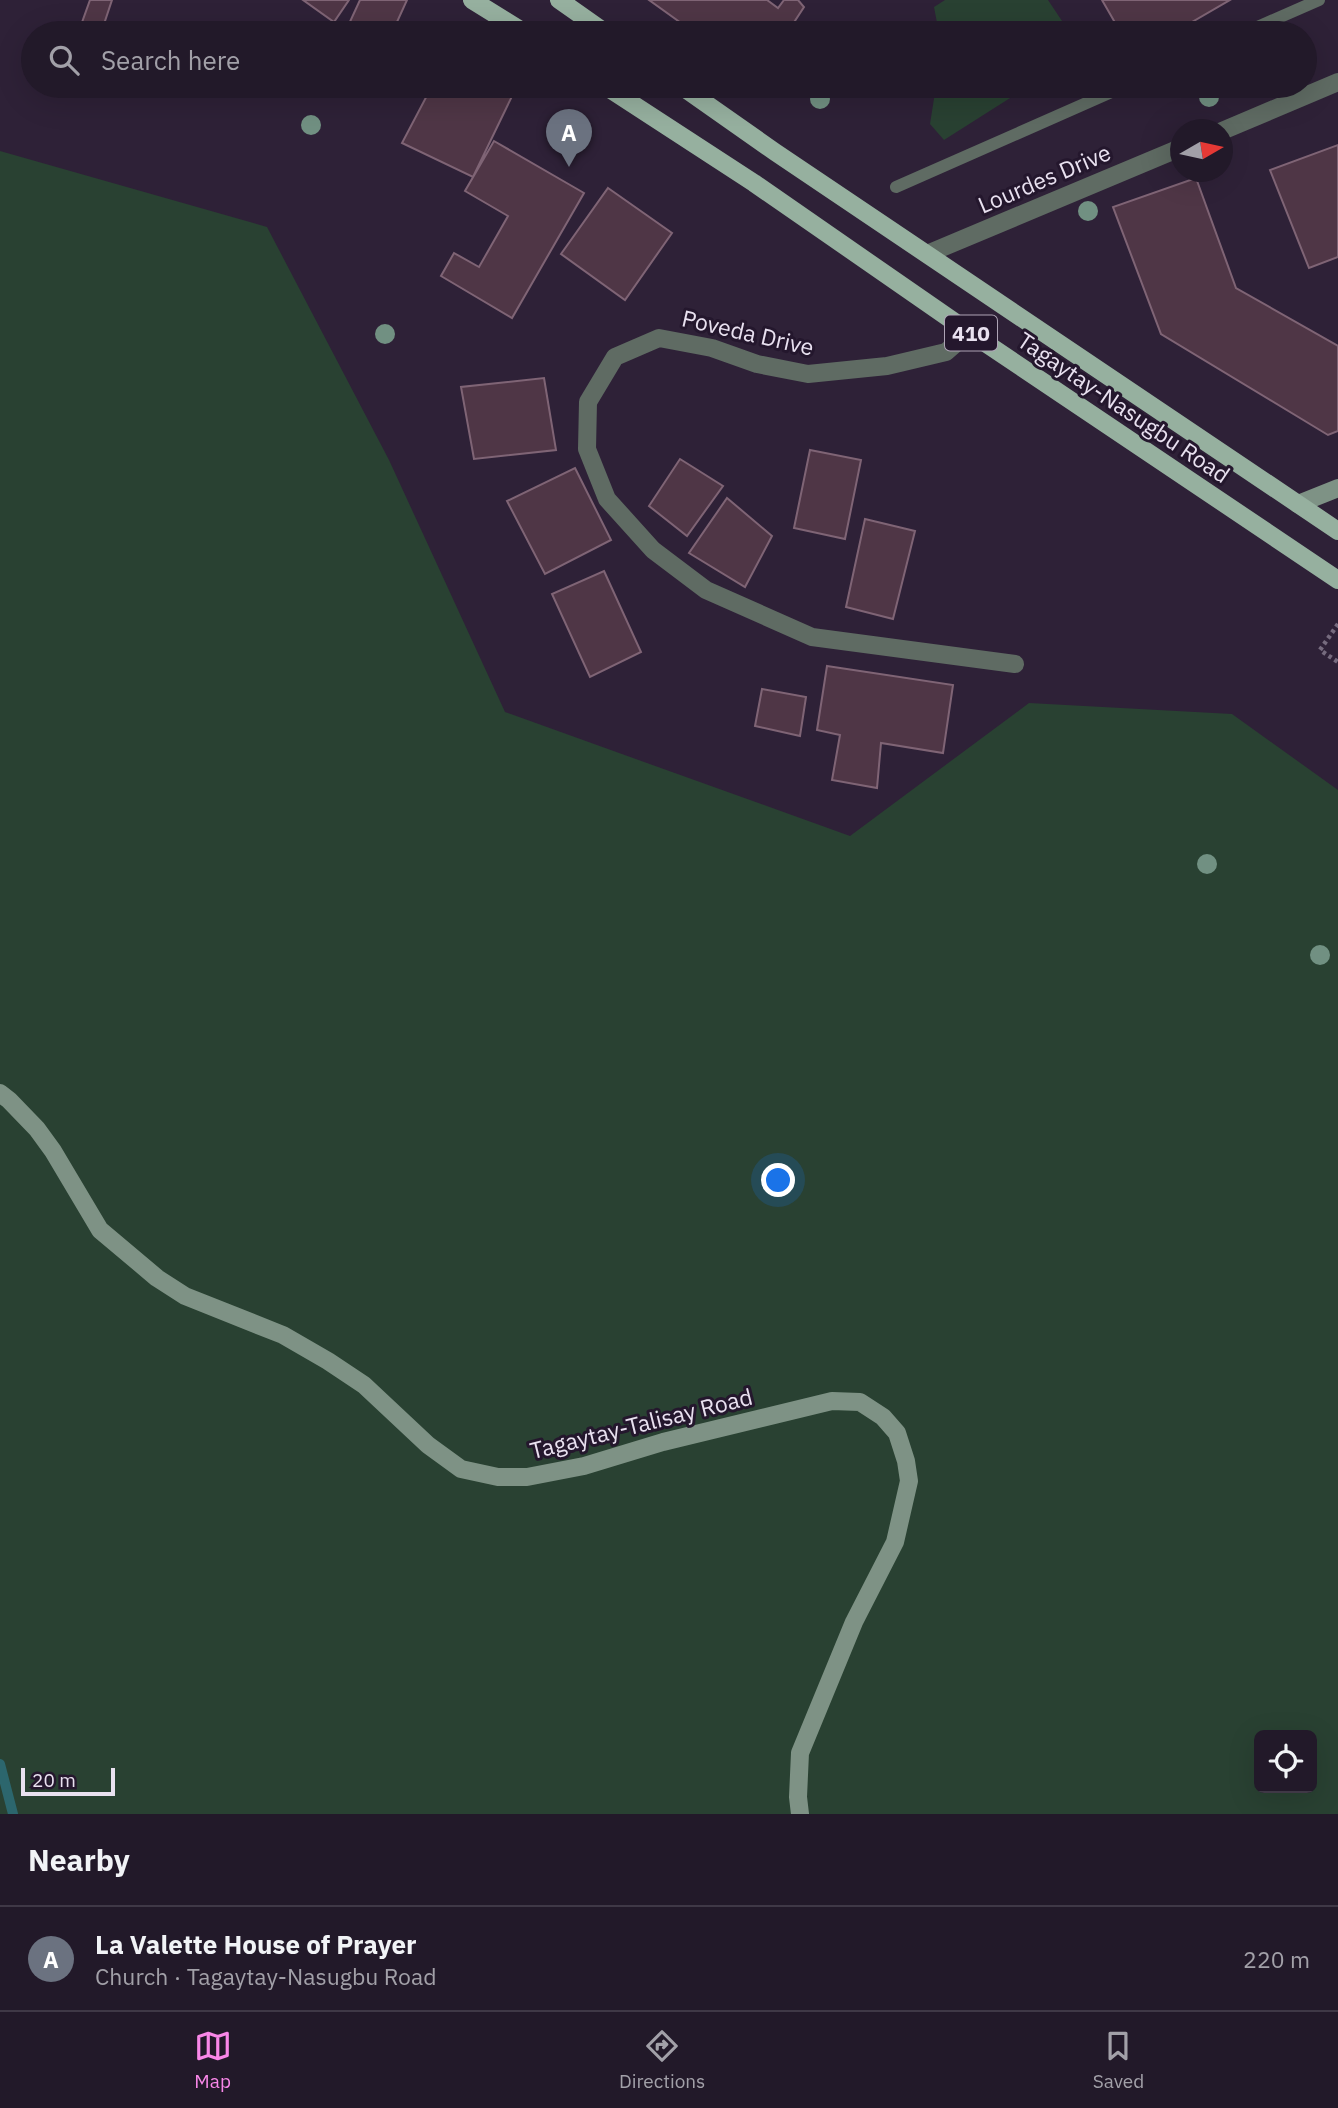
<!DOCTYPE html>
<meta charset="utf-8">
<style>
body{margin:0;font-family:"IBM Plex Sans",sans-serif;background:#2a2231;color:#f1f3f6}
.controls{position:absolute;right:21px;bottom:21px;display:grid;overflow:hidden;border-radius:10px;box-shadow:0 7px 28px #0002}
.controls button{width:63px;height:63px;display:grid;place-items:center;padding:0;border:0;border-bottom:2px solid #3f3846;background:#221929;color:#f1f3f6;font:35px sans-serif}
.compass{position:absolute;left:1170px;top:119px;width:63px;height:63px;border-radius:50%;background:#221929;box-shadow:0 7px 28px #0002;rotate:81deg}
.scale{position:absolute;left:21px;bottom:18px;width:94px;box-sizing:border-box;padding-left:7px;border:4px solid #e9e1f0;border-top:0;font-size:19px;line-height:24px;white-space:nowrap;color:#e9e1f0;-webkit-text-stroke:5px #24172d;paint-order:stroke}
.you{position:absolute;left:779px;top:1181px;width:24px;height:24px;margin:-18px;border:5px solid #fff;border-radius:50%;background:#1a73e8;box-shadow:0 0 0 10px #1a73e833}
.badge{display:grid;place-items:center;width:46px;height:46px;border-radius:50%;background:#f987e8;color:#fff;font-size:23px;font-weight:700}
.pin{position:absolute;translate:-50% -58px;filter:drop-shadow(0 2px 4px #0008)}
.pin::after{content:'';position:absolute;top:37px;width:24px;height:21px;background:inherit;clip-path:polygon(0 0,100% 0,50% 100%)}
.list{margin:0;padding:0;list-style:none}
h2{display:flex;justify-content:space-between;align-items:center;height:91px;margin:0;padding:0 28px;font-size:30px}
h2 small{font-size:23px;font-weight:400;color:#a2a0a8}
.list li{display:grid;grid-template-columns:46px 1fr auto;gap:21px;align-items:center;box-sizing:border-box;height:105px;padding:0 28px;border-top:2px solid #3f3846}
.list b{display:block;font-size:26px;white-space:nowrap}
.list p{margin:0;font-size:23px;white-space:nowrap;color:#a2a0a8}
.list em{font-size:23px;font-style:normal;color:#a2a0a8}
.icon{flex:none;width:38px;height:38px;fill:none;stroke:currentColor;stroke-width:2;stroke-linecap:round;stroke-linejoin:round}
.map{position:relative;flex:none;width:1338px;height:1814px;overflow:hidden}
.search{position:absolute;background:#221929;box-shadow:0 7px 28px #0002;left:21px;right:21px;top:21px;height:77px;display:flex;align-items:center;gap:18px;box-sizing:border-box;padding:0 24px;border-radius:38px;color:#a2a0a8;font-size:26px}
.sheet{height:196px;background:#221929}
nav{display:flex;justify-content:space-around;align-items:center;box-sizing:border-box;height:98px;border-top:2px solid #3f3846;background:#221929;font-size:19px;color:#a2a0a8}
nav a{display:grid;justify-items:center;gap:4px}
nav .on{color:#f987e8}
.map>svg:first-child{display:block}
</style>
<div class="map">
<svg width="1338" height="1814" viewBox="0 0 1338 1814">
<rect width="100%" height="100%" fill="#2e2137"/>
<path fill="#294132" fill-rule="evenodd" d="M945,0h103l22,33h-131l-5,-26z
M936,86h93l-85,54 -14,-16z
M0,151l267,76 122,233 116,252 345,124 179,-133 203,11 106,76v1024h-1338zM1259,1735h53v53h-53z"/>
<g fill="none" stroke-linecap="round" stroke-linejoin="round">
<path stroke="#2c666d" stroke-width="10" d="M0,1764l13,50"/>
</g>
<path fill="#4f3646" stroke="#7f6475" stroke-width="2" d="M90,0h22l-11,33h-8l-13,-5z
M303,0h46l-15,22z
M360,0h47l-15,33h-28l-16,-7z
M649,0h118l11,8 6,-8h14l6,7 -17,26h-92z
M1102,0h128l-57,33h-52z
M432,86h75l8,4 -42,87 -71,-34z
M494,141l90,52 -72,125 -71,-42 13,-23 25,14 29,-51 -43,-25z
M1338,145v112l-29,11 -39,-98z
M1196,178l40,110 102,58v85l-10,4 -167,-101 -48,-127z
M608,188l64,45 -47,67 -64,-46z
M544,378l12,72 -82,9 -13,-72z
M810,450l51,10 -16,79 -51,-11z
M680,459l43,27 -36,50 -38,-30z
M575,468l36,72 -66,34 -38,-73z
M727,498l45,38 -27,51 -56,-34z
M865,519l50,12 -22,88 -47,-12z
M604,571l37,81 -51,25 -38,-83z
M827,666l126,19 -10,68 -62,-10 -4,45 -45,-8 8,-45 -23,-5z
M762,689l44,8 -6,39 -45,-10z"/>
<g fill="none" stroke-linecap="round" stroke-linejoin="round">
<path stroke="#766b7e" stroke-width="4.5" stroke-dasharray="3.5 3.5" stroke-linecap="butt" d="M1338,624l-18,26 18,12"/>
<path stroke="#5f6b63" stroke-width="12" d="M1244,33l75,-33
M896,187l229,-101"/>
<path stroke="#5f6b63" stroke-width="18" d="M1222,131l116,-49
M927,254l253,-106
M969,332l-23,20 -59,14 -79,8 -51,-10 -45,-16 -53,-10 -44,19 -27,45 -1,47 20,50 46,51 53,40 106,47 203,27"/>
<path stroke="#7e9285" stroke-width="18" d="M1298,504l40,-16
M0,1093l9,7 28,29 16,22 47,79 57,48 28,18 98,39 45,26 36,24 64,60 33,24 37,8h29l57,-11 79,-24 169,-41 28,1 23,15 14,16 9,28 3,20 -14,61 -41,80 -54,131 -2,44 2,17"/>
<path stroke="#96b09f" stroke-width="18" d="M472,0l53,33
M559,0l47,33
M605,86l149,97 215,149 369,248
M681,86l94,66 563,379"/>
</g>
<g fill="#719082">
<circle cx="1209" cy="97" r="10"/>
<circle cx="820" cy="99" r="10"/>
<circle cx="311" cy="125" r="10"/>
<circle cx="1088" cy="211" r="10"/>
<circle cx="385" cy="334" r="10"/>
<circle cx="1207" cy="864" r="10"/>
<circle cx="1320" cy="955" r="10"/>
</g>
<g text-anchor="middle" dominant-baseline="central" stroke-width="6" stroke-linejoin="round" paint-order="stroke">
<rect fill="#24172d" stroke="#aea4b6" stroke-width="2" x="945" y="315.5" width="52" height="35" rx="5"/>
<g font-size="21" font-weight="bold" fill="#e9e1f0">
<text x="971" y="333">410</text>
</g>
<g font-size="23" fill="#e9e1f0" stroke="#24172d">
<text transform="translate(1044 178) rotate(-23)">Lourdes Drive</text>
<text transform="translate(748 332) rotate(13)">Poveda Drive</text>
<text transform="translate(1124 407) rotate(34)">Tagaytay-Nasugbu Road</text>
<text transform="translate(641 1423) rotate(-14)">Tagaytay-Talisay Road</text>
</g>
</g>
</svg>
<div class="controls">
<button><svg class="icon" aria-label="locate" viewBox="0 0 24 24"><circle cx="12" cy="12" r="6"/><path d="M12 2v4M12 18v4M2 12h4M18 12h4"/></svg></button>
</div>
<svg class="compass" viewBox="-18 -18 36 36"><path d="M0-13l5 13h-10z" fill="#e53935"/><path d="M0 13l5-13h-10z" fill="#a2a0a8"/></svg>
<div class="scale">20 m</div>
<div class="you"></div>
<div class="pin badge" style="left:569px;top:167px;background:#6b7280">A</div>
<div class="search"><svg class="icon" aria-label="search" viewBox="0 0 24 24"><circle cx="10" cy="10" r="6"/><path d="M15 15l6 6"/></svg>Search here</div>
</div>
<section class="sheet">
<h2>Nearby<small></small></h2>
<ul class="list">
<li><span class="badge" style="background:#6b7280">A</span><div><b>La Valette House of Prayer</b><p>Church · Tagaytay-Nasugbu Road</p></div><em>220 m</em></li>
</ul>
</section>
<nav>
<a class="on"><svg class="icon" aria-label="map" viewBox="0 0 24 24"><path d="M3 6l6-2 6 2 6-2v14l-6 2-6-2-6 2zM9 4v14M15 6v14"/></svg>Map</a>
<a><svg class="icon" aria-label="directions" viewBox="0 0 24 24"><path d="M12 3l9 9-9 9-9-9zM9 14v-3h6M13 9l2 2-2 2"/></svg>Directions</a>
<a><svg class="icon" aria-label="saved" viewBox="0 0 24 24"><path d="M7 4h10v16l-5-4-5 4z"/></svg>Saved</a>
</nav>
